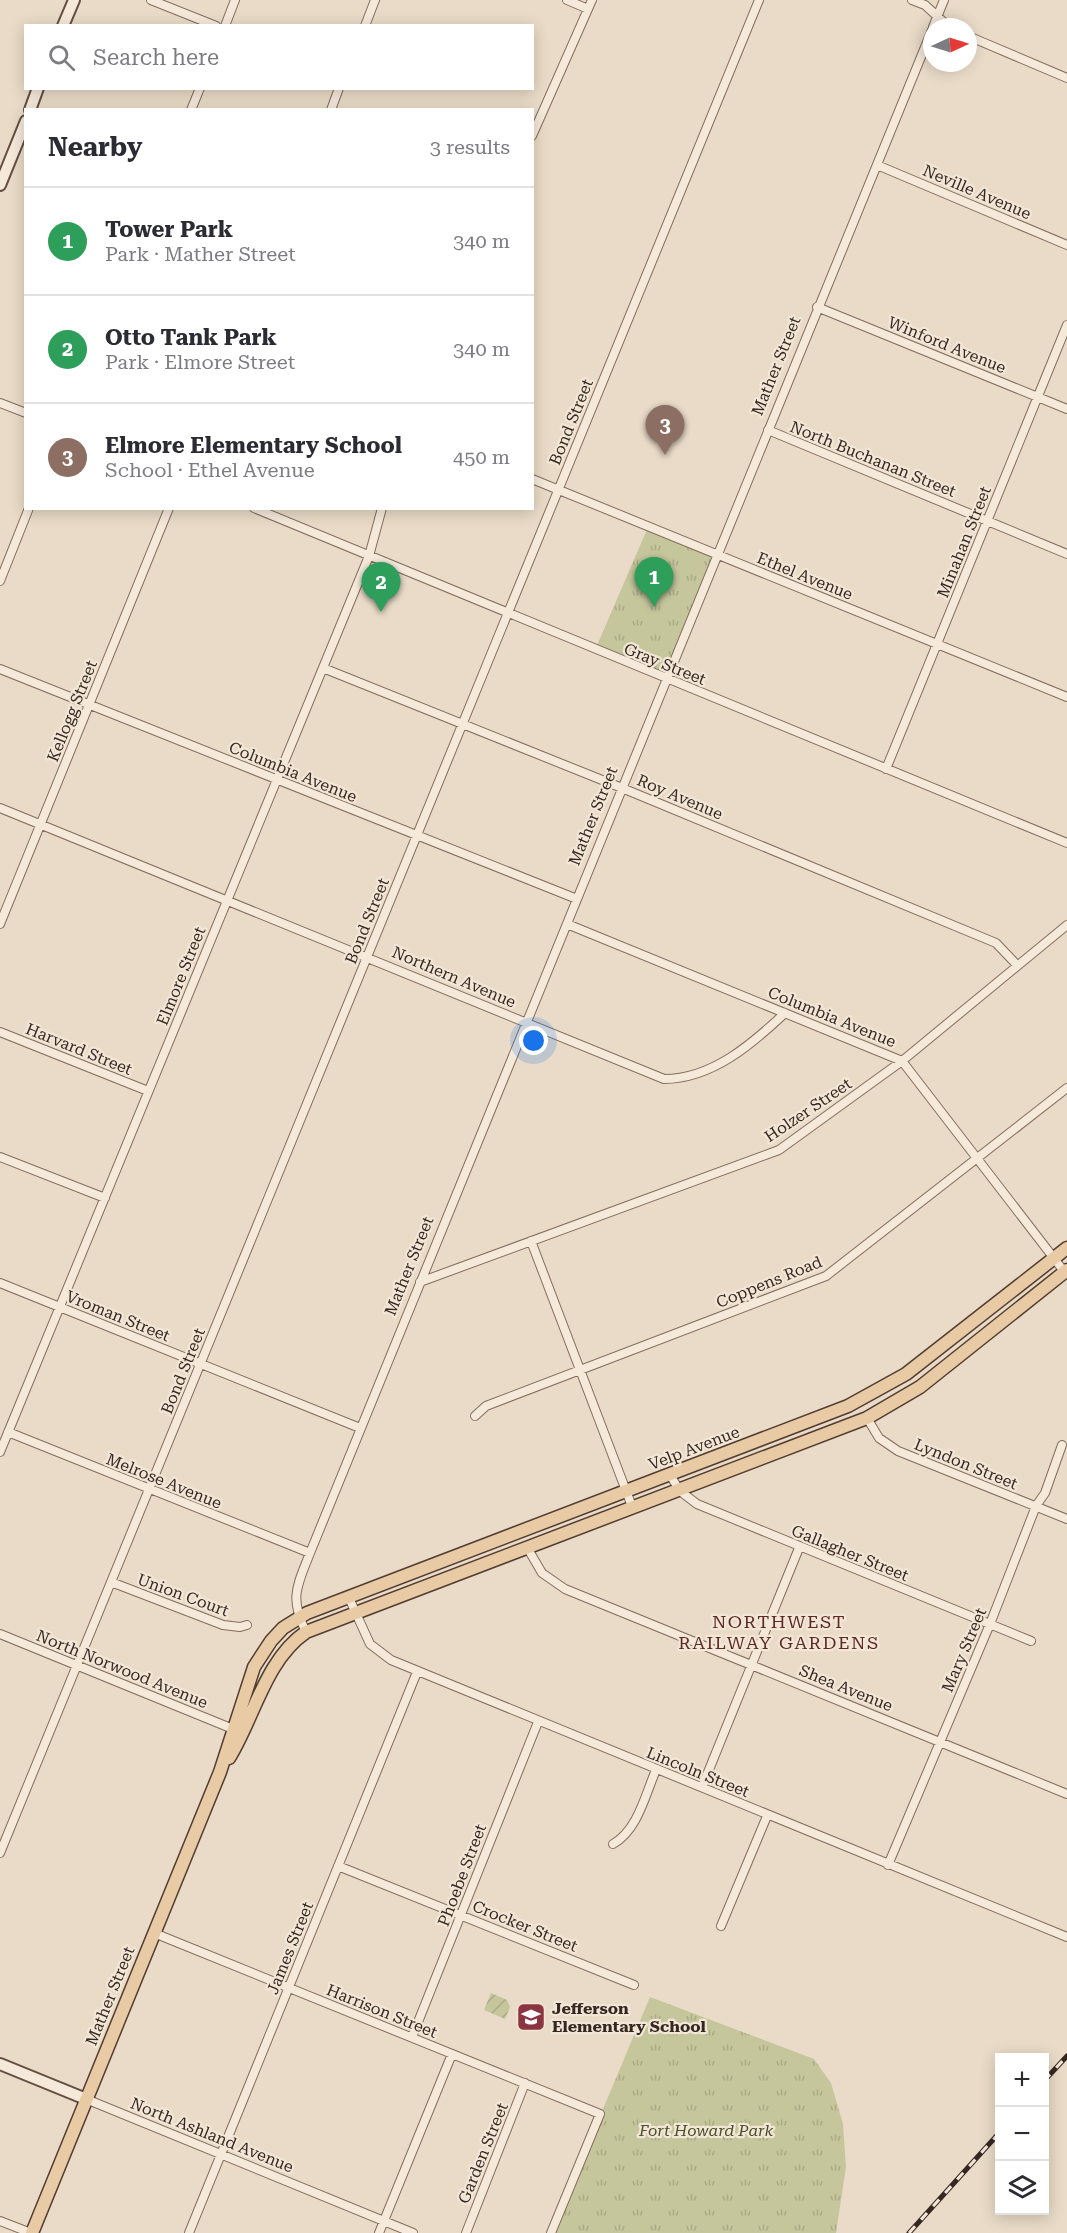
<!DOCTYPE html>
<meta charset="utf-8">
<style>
body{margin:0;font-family:"Roboto Serif",serif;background:#f7f7f7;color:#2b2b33}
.controls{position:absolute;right:18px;bottom:18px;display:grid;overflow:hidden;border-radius:0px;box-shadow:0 3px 15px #0003}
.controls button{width:54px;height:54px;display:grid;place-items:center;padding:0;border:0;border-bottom:2px solid #e1e1e2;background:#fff;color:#2b2b33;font:30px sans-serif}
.compass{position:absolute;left:923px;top:18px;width:54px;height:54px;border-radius:50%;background:#fff;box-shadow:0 3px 15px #0003;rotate:86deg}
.you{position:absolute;left:534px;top:1041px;width:21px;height:21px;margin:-15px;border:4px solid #fff;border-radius:50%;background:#1a73e8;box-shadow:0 0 0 9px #1a73e833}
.badge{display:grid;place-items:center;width:39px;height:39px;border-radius:50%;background:#0f766e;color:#fff;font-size:20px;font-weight:700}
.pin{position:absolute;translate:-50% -50px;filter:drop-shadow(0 2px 3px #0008)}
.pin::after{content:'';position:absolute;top:32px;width:21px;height:18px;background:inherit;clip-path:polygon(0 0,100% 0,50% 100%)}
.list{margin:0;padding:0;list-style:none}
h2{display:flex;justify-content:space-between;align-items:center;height:78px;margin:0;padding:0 24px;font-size:26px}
h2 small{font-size:20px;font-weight:400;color:#7c7c81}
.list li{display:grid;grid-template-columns:39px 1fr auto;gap:18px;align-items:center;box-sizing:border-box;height:108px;padding:0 24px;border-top:2px solid #e1e1e2}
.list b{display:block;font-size:22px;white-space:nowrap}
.list p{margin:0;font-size:20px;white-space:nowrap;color:#7c7c81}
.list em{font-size:20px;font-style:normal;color:#7c7c81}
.icon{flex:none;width:33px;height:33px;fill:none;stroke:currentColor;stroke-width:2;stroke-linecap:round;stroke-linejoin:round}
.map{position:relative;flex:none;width:1067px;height:2233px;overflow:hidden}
.search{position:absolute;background:#fff;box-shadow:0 3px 15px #0003;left:24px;top:24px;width:510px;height:66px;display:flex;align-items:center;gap:15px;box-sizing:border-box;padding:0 21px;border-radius:0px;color:#7c7c81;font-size:22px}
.panel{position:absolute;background:#fff;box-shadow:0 3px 15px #0003;left:24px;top:108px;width:510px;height:402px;border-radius:0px}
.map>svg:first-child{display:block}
</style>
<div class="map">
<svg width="1067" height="2233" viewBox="0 0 1067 2233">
<defs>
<pattern id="park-tufts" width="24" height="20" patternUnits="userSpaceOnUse" patternTransform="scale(1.5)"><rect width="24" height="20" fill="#c6c69c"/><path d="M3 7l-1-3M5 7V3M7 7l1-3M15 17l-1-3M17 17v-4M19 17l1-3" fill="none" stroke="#abaa86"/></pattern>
<pattern id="garden-furrows" width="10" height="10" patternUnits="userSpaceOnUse" patternTransform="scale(1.5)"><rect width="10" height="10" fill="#c6c69c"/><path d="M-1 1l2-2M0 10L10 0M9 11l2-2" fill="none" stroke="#abaa86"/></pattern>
</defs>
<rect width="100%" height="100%" fill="#e9dbc7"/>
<path fill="url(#park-tufts)" d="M648,527l69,28 -50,125 -72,-30z
M650,1997l164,62 17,24 12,41 3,43 -10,66h-285z"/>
<path fill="url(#garden-furrows)" d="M491,1993l16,7 3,7 -5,12 -21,-9z"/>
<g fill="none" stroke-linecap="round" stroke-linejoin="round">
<g stroke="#836d5f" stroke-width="10">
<path id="street" d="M151,0l65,26
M567,0l21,9
M912,0l13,5 24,22
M225,26l10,-26
M365,26l10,-26
M933,27l11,-27
M968,36l99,42
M191,110l9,-22
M331,110l8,-22
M532,136l60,-136
M877,165l190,80
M817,307l250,102
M0,403l26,10
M768,430l299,124
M532,479l535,218
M254,508l813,335
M0,581l29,-73
M323,668l299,120 374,155 21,22
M0,669l577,230
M886,769l181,-444
M0,808l664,271c48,0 88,-35 121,-66
M0,924l169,-416
M567,924l335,137 164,213
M0,1032l148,59
M0,1157l105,41
M531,1241l102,268
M420,1282l359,-132 123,-89 165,-136
M0,1283l360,145
M475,1416l11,-10 340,-130 241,-188
M867,1418l12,20 19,13 169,68
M8,1432l302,121
M0,1452l369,-896 13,-48
M670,1475l10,16 17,13 334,137
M528,1549l14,24 23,16 502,205
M111,1582l112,43 17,2 7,-2
M349,1598l21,46 21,16 676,277
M306,1632c-17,-34 -9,-46 4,-79l622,-1523
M0,1634l233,95
M702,1787l97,-239
M613,1844c25,-14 32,-49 43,-74
M0,1853l759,-1853
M888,1865l102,-241 46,-118 9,-13 17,-48
M338,1866l296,119
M721,1926l46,-110
M154,1933l446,181 -49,119
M412,2037l126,-315
M86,2099l327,134
M0,2221l31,12
M189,2233l228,-561
M379,2233l73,-179
M466,2233l59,-150"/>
</g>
<g stroke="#654f42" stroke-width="14">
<path id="secondary" d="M63,26l11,-26
M30,110l8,-22
M0,185l26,-64
M0,2064l86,35"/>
</g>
<g stroke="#523d32" stroke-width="15">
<path id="primary" d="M229,1758c25,-40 36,-98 77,-126l561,-214 53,-31 147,-117
M32,2233l188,-461 34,-105 17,-26 12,-13 24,-15 541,-207 58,-32 161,-126"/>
</g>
<use href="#street" stroke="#f5e9da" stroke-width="8"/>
<use href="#secondary" stroke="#f5e9da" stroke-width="10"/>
<use href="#primary" stroke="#e8caa4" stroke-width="12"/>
<g stroke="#352821" stroke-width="5">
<path id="rail" d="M1044,2081l23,-25
M909,2233l91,-101"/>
</g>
<use href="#rail" stroke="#f2e6d6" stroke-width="3" stroke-dasharray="9" stroke-linecap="butt"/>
</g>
<defs>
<g id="school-square" transform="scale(1.5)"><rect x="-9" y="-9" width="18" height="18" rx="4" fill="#8b3541" stroke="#f2e6d6"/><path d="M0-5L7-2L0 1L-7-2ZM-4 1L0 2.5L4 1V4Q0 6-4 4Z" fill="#fff"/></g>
</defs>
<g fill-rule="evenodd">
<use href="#school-square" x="531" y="2017"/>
</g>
<g text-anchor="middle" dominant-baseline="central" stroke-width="4.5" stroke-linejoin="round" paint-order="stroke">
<g font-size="16" fill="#352821" stroke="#f2e6d6">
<text transform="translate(977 192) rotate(23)">Neville Avenue</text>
<text transform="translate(947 345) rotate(22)">Winford Avenue</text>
<text transform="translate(776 366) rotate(-68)">Mather Street</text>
<text transform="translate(571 422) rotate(-68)">Bond Street</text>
<text transform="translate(873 459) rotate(22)">North Buchanan Street</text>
<text transform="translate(964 542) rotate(-68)">Minahan Street</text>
<text transform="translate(805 576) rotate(22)">Ethel Avenue</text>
<text transform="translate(665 664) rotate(22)">Gray Street</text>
<text transform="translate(72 711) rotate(-68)">Kellogg Street</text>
<text transform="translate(293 772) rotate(22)">Columbia Avenue</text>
<text transform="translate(680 797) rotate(23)">Roy Avenue</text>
<text transform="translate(593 816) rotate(-68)">Mather Street</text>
<text transform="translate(367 921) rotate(-68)">Bond Street</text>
<text transform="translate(181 976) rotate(-68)">Elmore Street</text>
<text transform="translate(454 977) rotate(23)">Northern Avenue</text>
<text transform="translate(832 1017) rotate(22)">Columbia Avenue</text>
<text transform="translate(79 1049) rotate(22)">Harvard Street</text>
<text transform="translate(808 1110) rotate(-34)">Holzer Street</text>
<text transform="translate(409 1266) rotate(-68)">Mather Street</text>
<text transform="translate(769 1282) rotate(-22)">Coppens Road</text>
<text transform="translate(118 1316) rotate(22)">Vroman Street</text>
<text transform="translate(183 1371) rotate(-68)">Bond Street</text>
<text transform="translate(694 1448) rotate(-21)">Velp Avenue</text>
<text transform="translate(966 1464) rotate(22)">Lyndon Street</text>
<text transform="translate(164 1481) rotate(22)">Melrose Avenue</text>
<text transform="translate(850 1553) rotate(22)">Gallagher Street</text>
<text transform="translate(183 1595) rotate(20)">Union Court</text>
<text transform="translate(964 1650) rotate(-67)">Mary Street</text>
<text transform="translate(122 1669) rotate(22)">North Norwood Avenue</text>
<text transform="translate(846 1688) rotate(22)">Shea Avenue</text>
<text transform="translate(698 1772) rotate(22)">Lincoln Street</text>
<text transform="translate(462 1875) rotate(-69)">Phoebe Street</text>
<text transform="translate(525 1926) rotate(22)">Crocker Street</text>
<text transform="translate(290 1948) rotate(-68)">James Street</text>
<text transform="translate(110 1996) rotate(-68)">Mather Street</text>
<text transform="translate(382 2011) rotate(22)">Harrison Street</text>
<text transform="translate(212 2135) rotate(22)">North Ashland Avenue</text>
<text transform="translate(483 2153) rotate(-68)">Garden Street</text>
</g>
<g font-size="16" font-weight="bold" fill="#352821" stroke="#f2e6d6" text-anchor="start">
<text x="552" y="2008">Jefferson<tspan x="552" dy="18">Elementary School</tspan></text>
</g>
<g font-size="16" font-style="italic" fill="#4b4f29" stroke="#f2e6d6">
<text x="706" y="2130">Fort Howard Park</text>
</g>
<g font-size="18" letter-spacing="1.5" fill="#5d2925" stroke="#f2e6d6">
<text x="779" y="1621">NORTHWEST<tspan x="779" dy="21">RAILWAY GARDENS</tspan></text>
</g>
</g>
</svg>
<div class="controls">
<button>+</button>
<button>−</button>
<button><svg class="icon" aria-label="layers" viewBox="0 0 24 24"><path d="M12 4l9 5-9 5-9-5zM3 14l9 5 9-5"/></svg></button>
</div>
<svg class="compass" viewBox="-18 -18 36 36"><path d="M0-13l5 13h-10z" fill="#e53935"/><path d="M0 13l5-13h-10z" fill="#7c7c81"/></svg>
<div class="you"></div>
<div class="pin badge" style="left:654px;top:607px;background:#2e9e5b">1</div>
<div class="pin badge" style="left:381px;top:612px;background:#2e9e5b">2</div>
<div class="pin badge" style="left:665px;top:455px;background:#8d6e63">3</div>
<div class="search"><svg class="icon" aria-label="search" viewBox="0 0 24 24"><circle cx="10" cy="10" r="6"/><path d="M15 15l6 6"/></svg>Search here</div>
<section class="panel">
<h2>Nearby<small>3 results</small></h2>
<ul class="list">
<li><span class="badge" style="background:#2e9e5b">1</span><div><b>Tower Park</b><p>Park · Mather Street</p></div><em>340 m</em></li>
<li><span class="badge" style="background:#2e9e5b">2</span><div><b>Otto Tank Park</b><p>Park · Elmore Street</p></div><em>340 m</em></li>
<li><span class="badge" style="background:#8d6e63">3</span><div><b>Elmore Elementary School</b><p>School · Ethel Avenue</p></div><em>450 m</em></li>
</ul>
</section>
</div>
